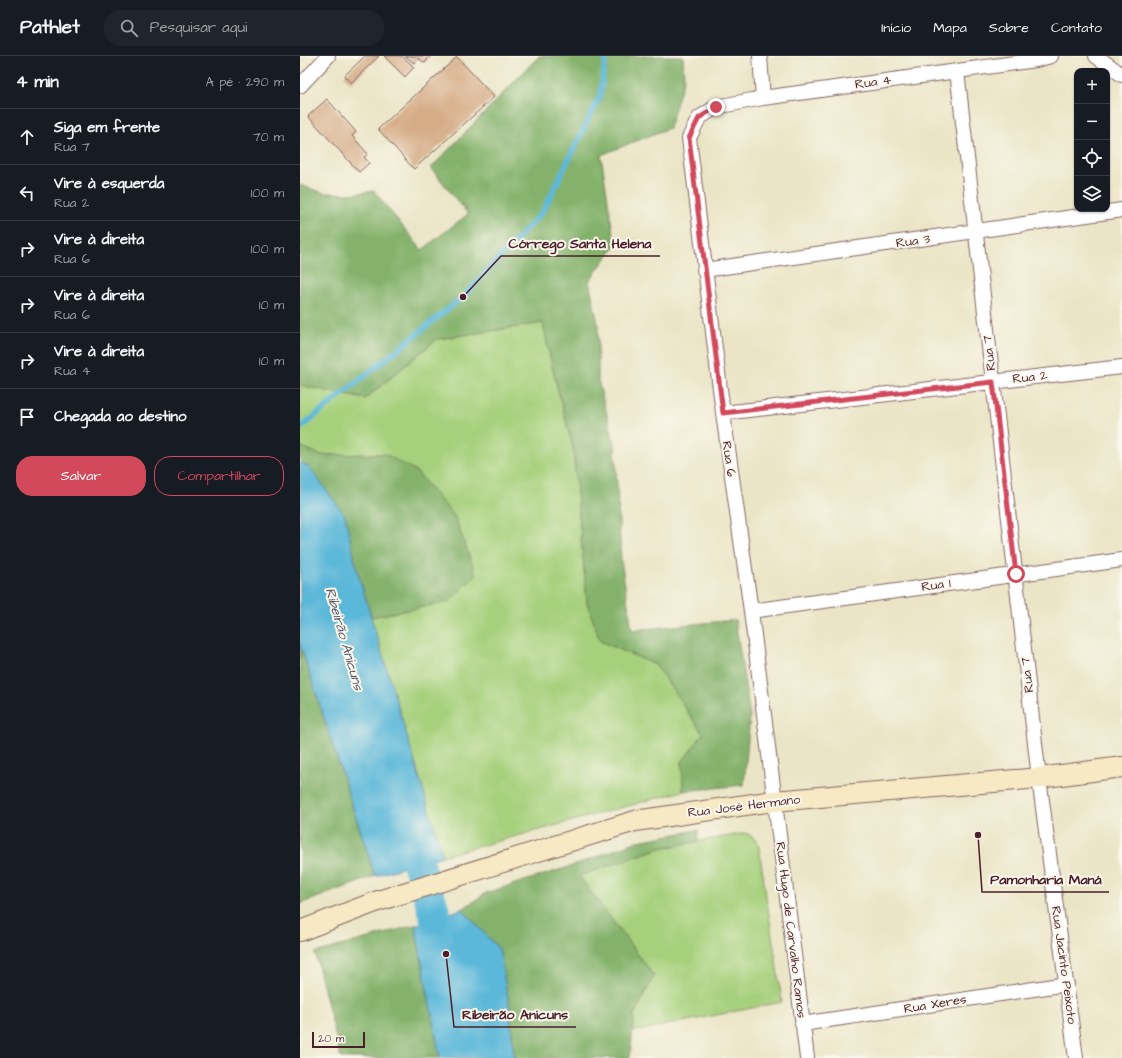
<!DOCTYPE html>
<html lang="pt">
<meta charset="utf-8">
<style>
body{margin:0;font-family:"Architects Daughter",sans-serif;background:#20242c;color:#f1f3f6}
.controls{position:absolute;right:12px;top:12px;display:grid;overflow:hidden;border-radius:8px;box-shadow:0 1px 3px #0004}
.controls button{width:36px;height:36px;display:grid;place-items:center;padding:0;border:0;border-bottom:1px solid #363941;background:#171b24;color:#f1f3f6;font:20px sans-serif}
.scale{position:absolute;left:12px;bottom:10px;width:53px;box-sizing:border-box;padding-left:4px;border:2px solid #4a1f2b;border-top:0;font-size:11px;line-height:14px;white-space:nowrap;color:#4a1f2b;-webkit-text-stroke:3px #fbf7ec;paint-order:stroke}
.stop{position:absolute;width:12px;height:12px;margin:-9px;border:3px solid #d1495b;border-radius:50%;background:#fff}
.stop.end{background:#d1495b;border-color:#fff;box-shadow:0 1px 4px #0008}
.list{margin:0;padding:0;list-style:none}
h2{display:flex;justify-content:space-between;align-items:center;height:52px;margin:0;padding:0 16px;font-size:17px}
h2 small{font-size:13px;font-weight:400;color:#9ea1a6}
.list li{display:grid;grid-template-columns:26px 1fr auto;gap:12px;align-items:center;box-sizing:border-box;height:56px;padding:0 16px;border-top:1px solid #363941}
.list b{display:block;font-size:15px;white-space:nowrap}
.list p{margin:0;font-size:13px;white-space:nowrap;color:#9ea1a6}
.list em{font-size:13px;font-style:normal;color:#9ea1a6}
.actions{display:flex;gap:8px;padding:12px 16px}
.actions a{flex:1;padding:9px 0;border:1px solid #d1495b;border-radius:16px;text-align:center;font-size:14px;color:#d1495b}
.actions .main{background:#d1495b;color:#fff}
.icon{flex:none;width:22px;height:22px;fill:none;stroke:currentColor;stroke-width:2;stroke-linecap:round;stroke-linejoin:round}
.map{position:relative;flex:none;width:822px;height:1002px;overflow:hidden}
header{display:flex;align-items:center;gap:24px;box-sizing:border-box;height:56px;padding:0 20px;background:#171b24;border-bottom:1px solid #363941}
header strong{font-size:19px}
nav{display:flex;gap:22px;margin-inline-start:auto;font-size:14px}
.search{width:280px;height:36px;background:#20242c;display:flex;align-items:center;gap:10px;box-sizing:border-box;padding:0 14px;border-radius:16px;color:#9ea1a6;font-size:15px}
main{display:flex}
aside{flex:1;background:#171b24}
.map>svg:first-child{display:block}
</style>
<header>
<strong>Pathlet</strong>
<div class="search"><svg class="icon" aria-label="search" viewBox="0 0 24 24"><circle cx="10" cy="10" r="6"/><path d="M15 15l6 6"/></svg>Pesquisar aqui</div>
<nav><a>Início</a><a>Mapa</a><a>Sobre</a><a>Contato</a></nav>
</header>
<main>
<aside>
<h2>4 min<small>A pé · 290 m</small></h2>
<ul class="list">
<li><svg class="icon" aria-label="ahead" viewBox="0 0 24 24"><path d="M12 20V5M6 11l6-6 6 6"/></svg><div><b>Siga em frente</b><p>Rua 7</p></div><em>70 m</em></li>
<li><svg class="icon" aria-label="left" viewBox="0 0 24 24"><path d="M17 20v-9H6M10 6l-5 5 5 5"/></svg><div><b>Vire à esquerda</b><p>Rua 2</p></div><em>100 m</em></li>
<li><svg class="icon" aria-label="right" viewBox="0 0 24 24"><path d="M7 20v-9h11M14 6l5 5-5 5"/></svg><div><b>Vire à direita</b><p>Rua 6</p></div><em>100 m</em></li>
<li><svg class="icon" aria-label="right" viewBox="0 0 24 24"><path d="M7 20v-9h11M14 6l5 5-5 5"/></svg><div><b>Vire à direita</b><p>Rua 6</p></div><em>10 m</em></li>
<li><svg class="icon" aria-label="right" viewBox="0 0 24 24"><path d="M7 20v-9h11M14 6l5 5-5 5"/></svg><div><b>Vire à direita</b><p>Rua 4</p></div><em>10 m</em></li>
<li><svg class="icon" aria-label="arrive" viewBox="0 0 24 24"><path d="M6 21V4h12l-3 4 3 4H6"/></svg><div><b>Chegada ao destino</b></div></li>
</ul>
<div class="actions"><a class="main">Salvar</a><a>Compartilhar</a></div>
</aside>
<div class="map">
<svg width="822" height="1002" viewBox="0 0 822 1002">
<rect width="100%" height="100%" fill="#fbf7ec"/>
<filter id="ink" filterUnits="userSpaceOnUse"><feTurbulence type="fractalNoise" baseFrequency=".025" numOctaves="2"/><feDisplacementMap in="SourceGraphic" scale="8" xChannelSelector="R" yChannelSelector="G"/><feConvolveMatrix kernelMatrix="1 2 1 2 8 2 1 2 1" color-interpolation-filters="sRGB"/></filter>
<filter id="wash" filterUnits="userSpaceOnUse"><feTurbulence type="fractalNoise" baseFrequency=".012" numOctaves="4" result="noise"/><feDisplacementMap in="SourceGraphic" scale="16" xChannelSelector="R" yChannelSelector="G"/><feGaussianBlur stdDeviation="0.9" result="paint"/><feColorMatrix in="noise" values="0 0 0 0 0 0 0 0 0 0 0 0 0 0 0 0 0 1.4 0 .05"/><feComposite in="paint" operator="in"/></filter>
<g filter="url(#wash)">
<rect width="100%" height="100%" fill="#eae5c6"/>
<path fill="#a6d07c" stroke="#787854" d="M243,267l10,48 20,77 14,155 13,38 56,24 47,69 -21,28 1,29 -240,65 -72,-239 77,-15 -63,-148 -65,1 -20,-9v-61l65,14 72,-60z
M447,777l11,9 24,160 -150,30 2,-17 20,-39 -75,-100 81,-28z"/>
<path fill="#84b26c" stroke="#67684c" d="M239,0h144l1,23 -15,49 -68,27 14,91 -26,35 9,43v56l17,66 6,114 11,70 103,-10 15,96 -6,69 -61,6 -1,-29 21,-28 -47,-69 -56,-24 -13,-38 -14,-155 -20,-77 -10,-48 -106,16 -72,60 -65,-14v-200l24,8 26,1 24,-3 48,59 46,-36 -37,-46z
M0,390l20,9 65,-1 31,17 39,46 21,58 -27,27 -78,15 -14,-47 -47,-102 -10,-6z
M0,588l75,232 -75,28z
M398,774v12l-38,6 -81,28 75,100 -20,39 -4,43h-116l-4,-49 -11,-60 -37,-40 24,-16 86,-27 66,-25z
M115,869l25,133h-99l-26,-105z"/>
<path fill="#5bb8d9" stroke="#526c82" d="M0,406l10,6 35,47 12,55 86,286 -68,20 -75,-232z
M162,853l37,40 11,60 4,49h-74l-25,-133z"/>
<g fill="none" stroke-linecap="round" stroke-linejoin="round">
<path stroke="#5bb8d9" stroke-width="5.5" d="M0,372l163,-131 80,-86 57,-115 6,-40"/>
<path stroke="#5bb8d9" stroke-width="32" d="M104,766l22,64 23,74"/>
</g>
<g id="blocks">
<path fill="#d5ac86" d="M65,0h14l-28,27 -7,-7z
M84,0h18l12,11 -9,10z
M105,0h25l-5,7 -7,-5 -4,5z
M157,1l37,40 -80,72 -36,-40z
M27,43l29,33 -4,4 16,18 -4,3 5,6 -10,9 -51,-56z"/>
</g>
</g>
<g filter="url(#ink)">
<use href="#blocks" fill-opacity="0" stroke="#826461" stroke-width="1"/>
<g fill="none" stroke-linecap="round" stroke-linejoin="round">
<g stroke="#826461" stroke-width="16">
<path id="minor" d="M460,0l3,42
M796,0l26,19
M657,15l82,707 37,280
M0,30l28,-30
M404,214l418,-60
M423,357l399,-46
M451,555l371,-51
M502,968l265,-40
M507,1002l-56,-447 -28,-198 -34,-275 10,-20 17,-11 47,-9 273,-38 15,-4"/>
</g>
<g stroke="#826461" stroke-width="22">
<path id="secondary" d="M0,875l78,-30 257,-80 139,-20 265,-23 83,-11"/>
</g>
<use href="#minor" stroke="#fff" stroke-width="14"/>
<use href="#secondary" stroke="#f6e9c3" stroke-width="20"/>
</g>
</g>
<g fill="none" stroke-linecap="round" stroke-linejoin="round" filter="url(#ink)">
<path stroke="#d1495b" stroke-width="5" d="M416,51l-17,11 -10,20 34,275 270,-31 23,192"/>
</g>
<g text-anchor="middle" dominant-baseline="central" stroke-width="4" stroke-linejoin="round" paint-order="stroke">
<g font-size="13" fill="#4a1f2b" stroke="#fbf7ec">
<text transform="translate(573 26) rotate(-8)">Rua 4</text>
<text transform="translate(613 185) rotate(-8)">Rua 3</text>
<text transform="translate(689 297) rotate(-97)">Rua 7</text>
<text transform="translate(730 321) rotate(-7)">Rua 2</text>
<text transform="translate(429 403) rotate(82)">Rua 6</text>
<text transform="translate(636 529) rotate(-8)">Rua 1</text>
<text transform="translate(727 619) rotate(-97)">Rua 7</text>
<text transform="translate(444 750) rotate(-7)">Rua José Hermano</text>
<text transform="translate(491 874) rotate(83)">Rua Hugo de Carvalho Ramos</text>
<text transform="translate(764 909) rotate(82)">Rua Jacinto Peixoto</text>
<text transform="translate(635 948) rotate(-9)">Rua Xeres</text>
</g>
<g font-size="14" font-style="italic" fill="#505568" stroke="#fbf7ec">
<text transform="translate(44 583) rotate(74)">Ribeirão Anicuns</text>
</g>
</g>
<path fill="none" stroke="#4a1f2b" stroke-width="1.5" d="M163 241L201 200H360M678 779L682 836H809M146 898L154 971H276"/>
<g fill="#4a1f2b" stroke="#fbf7ec" stroke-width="1.5">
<circle cx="163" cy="241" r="4"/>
<circle cx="678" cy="779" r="4"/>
<circle cx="146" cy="898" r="4"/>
</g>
<g font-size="14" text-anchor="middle" font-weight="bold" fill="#4a1f2b" stroke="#fbf7ec" stroke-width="4" stroke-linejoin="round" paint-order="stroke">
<text x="280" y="192">Córrego Santa Helena</text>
<text x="746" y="828">Pamonharia Maná</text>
<text x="215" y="963">Ribeirão Anicuns</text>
</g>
</svg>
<div class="controls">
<button>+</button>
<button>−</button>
<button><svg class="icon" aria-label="locate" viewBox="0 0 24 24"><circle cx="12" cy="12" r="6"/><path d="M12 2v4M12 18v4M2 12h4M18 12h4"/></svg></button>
<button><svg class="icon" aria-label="layers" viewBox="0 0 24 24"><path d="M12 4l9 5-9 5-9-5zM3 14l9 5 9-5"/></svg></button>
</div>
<div class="scale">20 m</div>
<div class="stop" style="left:716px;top:518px"></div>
<div class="stop end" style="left:416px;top:51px"></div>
</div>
</main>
